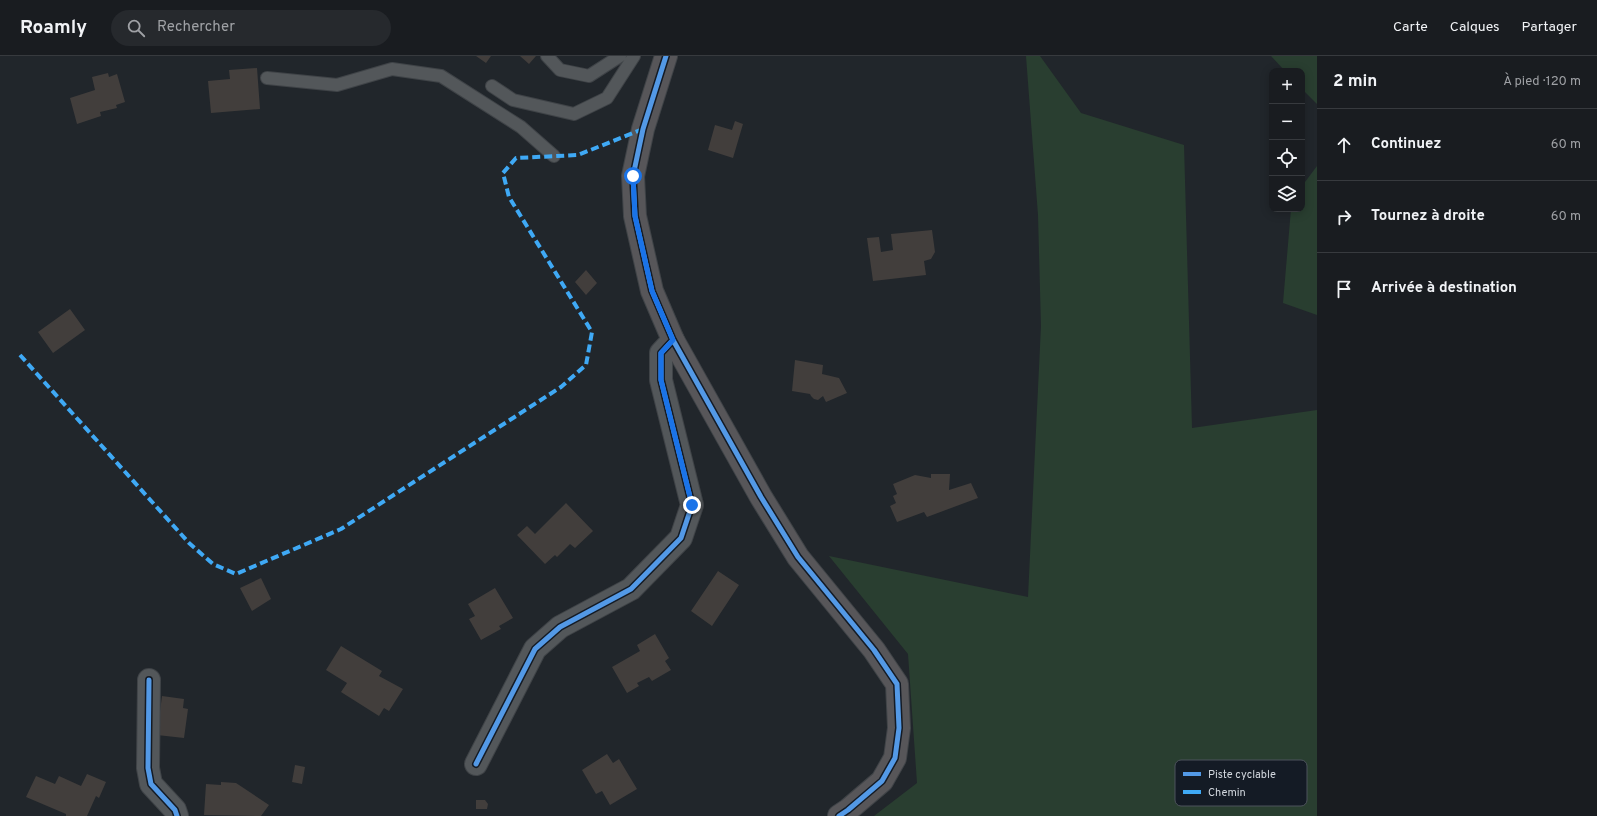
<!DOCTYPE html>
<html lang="fr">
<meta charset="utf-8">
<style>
body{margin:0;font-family:Overpass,sans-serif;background:#26292d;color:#f1f3f6}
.controls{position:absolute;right:12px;top:12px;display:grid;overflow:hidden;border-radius:8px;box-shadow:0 2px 10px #0003}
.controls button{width:36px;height:36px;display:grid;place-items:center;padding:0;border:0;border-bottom:1px solid #373a3e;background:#191c20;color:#f1f3f6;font:20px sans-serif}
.stop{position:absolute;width:12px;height:12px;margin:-9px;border:3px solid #1a73e8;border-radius:50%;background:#fff}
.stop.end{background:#1a73e8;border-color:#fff;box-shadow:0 1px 4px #0008}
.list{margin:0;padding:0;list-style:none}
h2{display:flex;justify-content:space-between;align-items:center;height:52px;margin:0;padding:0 16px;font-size:17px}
h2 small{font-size:13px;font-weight:400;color:#9fa1a5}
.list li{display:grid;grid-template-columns:26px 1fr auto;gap:12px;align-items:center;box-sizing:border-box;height:72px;padding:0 16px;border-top:1px solid #373a3e}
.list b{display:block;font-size:15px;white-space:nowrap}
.list em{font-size:13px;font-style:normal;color:#9fa1a5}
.icon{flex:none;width:22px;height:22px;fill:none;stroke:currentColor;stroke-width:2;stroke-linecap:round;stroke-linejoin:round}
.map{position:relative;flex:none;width:1317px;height:760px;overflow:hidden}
header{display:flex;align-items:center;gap:24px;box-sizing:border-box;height:56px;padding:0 20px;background:#191c20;border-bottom:1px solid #373a3e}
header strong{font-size:19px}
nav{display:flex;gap:22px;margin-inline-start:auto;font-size:14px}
.search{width:280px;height:36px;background:#26292d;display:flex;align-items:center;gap:10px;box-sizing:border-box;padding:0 14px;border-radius:22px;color:#9fa1a5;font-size:15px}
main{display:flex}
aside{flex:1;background:#191c20}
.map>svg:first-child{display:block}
</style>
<header>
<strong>Roamly</strong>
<div class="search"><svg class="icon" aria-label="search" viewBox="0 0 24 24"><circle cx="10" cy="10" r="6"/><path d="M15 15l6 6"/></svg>Rechercher</div>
<nav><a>Carte</a><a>Calques</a><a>Partager</a></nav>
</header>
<main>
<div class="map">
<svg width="1317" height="760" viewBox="0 0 1317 760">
<rect width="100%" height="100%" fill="#21262b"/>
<path fill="#293e30" d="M1026,0h14l41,57 103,32 8,283 125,-18v406h-443l43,-33 -9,-129 -79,-98 199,41 13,-271 -3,-111z
M1271,0h46v48l-15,-15v-18h-17z
M1317,110v149l-34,-12 8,-94h11v-23z"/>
<path fill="#423e3c" d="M476,0h15l-5,7z
M520,0h16l-7,8z
M257,12l3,41 -49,4 -3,-32 22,-2 -1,-9z
M108,17l1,4 8,-3 8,28 -9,3 1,3 -17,4 1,4 -24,8 -7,-26 25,-8 -3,-13z
M735,65l8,3 -10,34 -25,-8 7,-25 17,5z
M932,174l3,22 -4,7 -7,2 2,14 -53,6 -6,-43 12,-1 2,15 12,-2 -2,-16z
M586,214l11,13 -11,12 -11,-13z
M70,253l15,21 -32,23 -15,-21z
M795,304l28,5 -1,9 17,4 8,15 -21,9 -3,-6 -5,4 -4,-1 -3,-3 -1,-2 -18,-3z
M931,418h19l-1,16 22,-7 7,15 -51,19 -3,-5 -27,10 -7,-16 6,-3 -3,-7 4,-2 -4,-10 22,-9 16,3z
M566,447l27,28 -18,17 -5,-4 -13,13 -2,-2 -10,9 -28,-29 10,-9 8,8z
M718,515l21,14 -27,41 -21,-15z
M261,522l10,21 -19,12 -12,-23z
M495,532l18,30 -14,8 2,3 -20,11 -12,-21 6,-3 -7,-12z
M655,578l14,24 -4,3 6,9 -19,11 -3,-4 -12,6 2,3 -12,7 -15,-26 28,-16 -3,-6z
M341,590l41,25 -3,5 24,13 -14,22 -5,-3 -5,8 -38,-24 6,-9 -21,-13z
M162,640l22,3 -1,9 5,1 -4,29 -27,-3z
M607,698l6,9 6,-4 18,30 -27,16 -8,-14 -6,3 -14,-24z
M295,709l10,2 -3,17 -10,-2z
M87,718l19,8 -7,16 -3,-2 -9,20h-21v-2l-40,-17 10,-21 19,8 4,-8 22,10z
M221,726l15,1 33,22 -8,11 -57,-1 2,-31 15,1z
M476,744h9l3,4 -1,5h-11z"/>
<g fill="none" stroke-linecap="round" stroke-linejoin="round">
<g stroke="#3f4347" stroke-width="14">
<path id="lane" d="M547,0l13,14 29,6 31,-20
M267,22l70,7 55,-16 49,7 80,51 33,29
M492,30l21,14 61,14 33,-16 27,-42"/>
</g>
<g stroke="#3f4347" stroke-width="24">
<path id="street" d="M149,624l-1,88 3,16 24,26 2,6
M476,708l59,-115 25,-22 71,-38 50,-51 11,-33 -31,-125v-27l12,-13"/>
</g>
<g stroke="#3f4347" stroke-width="24">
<path id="secondary" d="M666,0l-23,73 -10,47 2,40 17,75 21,49 88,157 37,60 76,93 23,34 2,44 -4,30 -13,23 -34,29 -9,6"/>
</g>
<use href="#lane" stroke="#53575a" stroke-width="12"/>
<use href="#street" stroke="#53575a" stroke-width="22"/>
<use href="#secondary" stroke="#575659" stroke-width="22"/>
<path stroke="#3fa9f5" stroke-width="4" stroke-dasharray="8 4" stroke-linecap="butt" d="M20,299l169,188 24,21 23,10 105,-45 220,-142 25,-22 6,-33 -83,-135 -6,-24 13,-15 62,-3 65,-26"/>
<g stroke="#141b25" stroke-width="8">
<path id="cycleway" d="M666,0l-23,73 -10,47 2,40 17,75 21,49 88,157 37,60 76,93 23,34 2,44 -4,30 -13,23 -34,29 -9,6
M149,624l-1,88 3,16 24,26 2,6
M476,708l59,-115 25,-22 71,-38 50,-51 11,-33 -31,-125v-27l12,-13"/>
</g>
<use href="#cycleway" stroke="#5399e6" stroke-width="5"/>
</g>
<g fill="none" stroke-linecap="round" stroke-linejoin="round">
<path stroke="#1a73e8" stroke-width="5" d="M633,120l2,40 17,75 21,49 -12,13v27l31,125"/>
</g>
<rect x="1175" y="704" width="132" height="46" rx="6" fill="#141b25" stroke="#4d535c" stroke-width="1"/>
<rect x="1183" y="716" width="18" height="4" fill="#5399e6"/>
<rect x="1183" y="734" width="18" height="4" fill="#3fa9f5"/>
<g font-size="11" fill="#d2d7de">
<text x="1208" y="722">Piste cyclable</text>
<text x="1208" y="740">Chemin</text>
</g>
</svg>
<div class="controls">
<button>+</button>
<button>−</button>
<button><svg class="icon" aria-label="locate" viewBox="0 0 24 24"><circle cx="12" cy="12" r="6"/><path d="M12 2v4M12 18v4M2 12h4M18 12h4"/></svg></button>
<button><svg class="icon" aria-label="layers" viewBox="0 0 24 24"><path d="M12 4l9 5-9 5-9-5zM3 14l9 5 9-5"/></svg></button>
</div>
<div class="stop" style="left:633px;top:120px"></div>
<div class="stop end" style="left:692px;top:449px"></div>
</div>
<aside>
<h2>2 min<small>À pied · 120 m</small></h2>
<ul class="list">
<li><svg class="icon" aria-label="ahead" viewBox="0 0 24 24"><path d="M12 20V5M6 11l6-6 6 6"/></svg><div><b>Continuez</b></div><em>60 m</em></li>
<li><svg class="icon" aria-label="right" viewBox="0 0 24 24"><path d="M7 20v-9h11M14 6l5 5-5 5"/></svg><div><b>Tournez à droite</b></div><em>60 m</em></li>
<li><svg class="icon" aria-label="arrive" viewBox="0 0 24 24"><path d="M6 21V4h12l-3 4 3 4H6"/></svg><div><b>Arrivée à destination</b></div></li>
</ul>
</aside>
</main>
